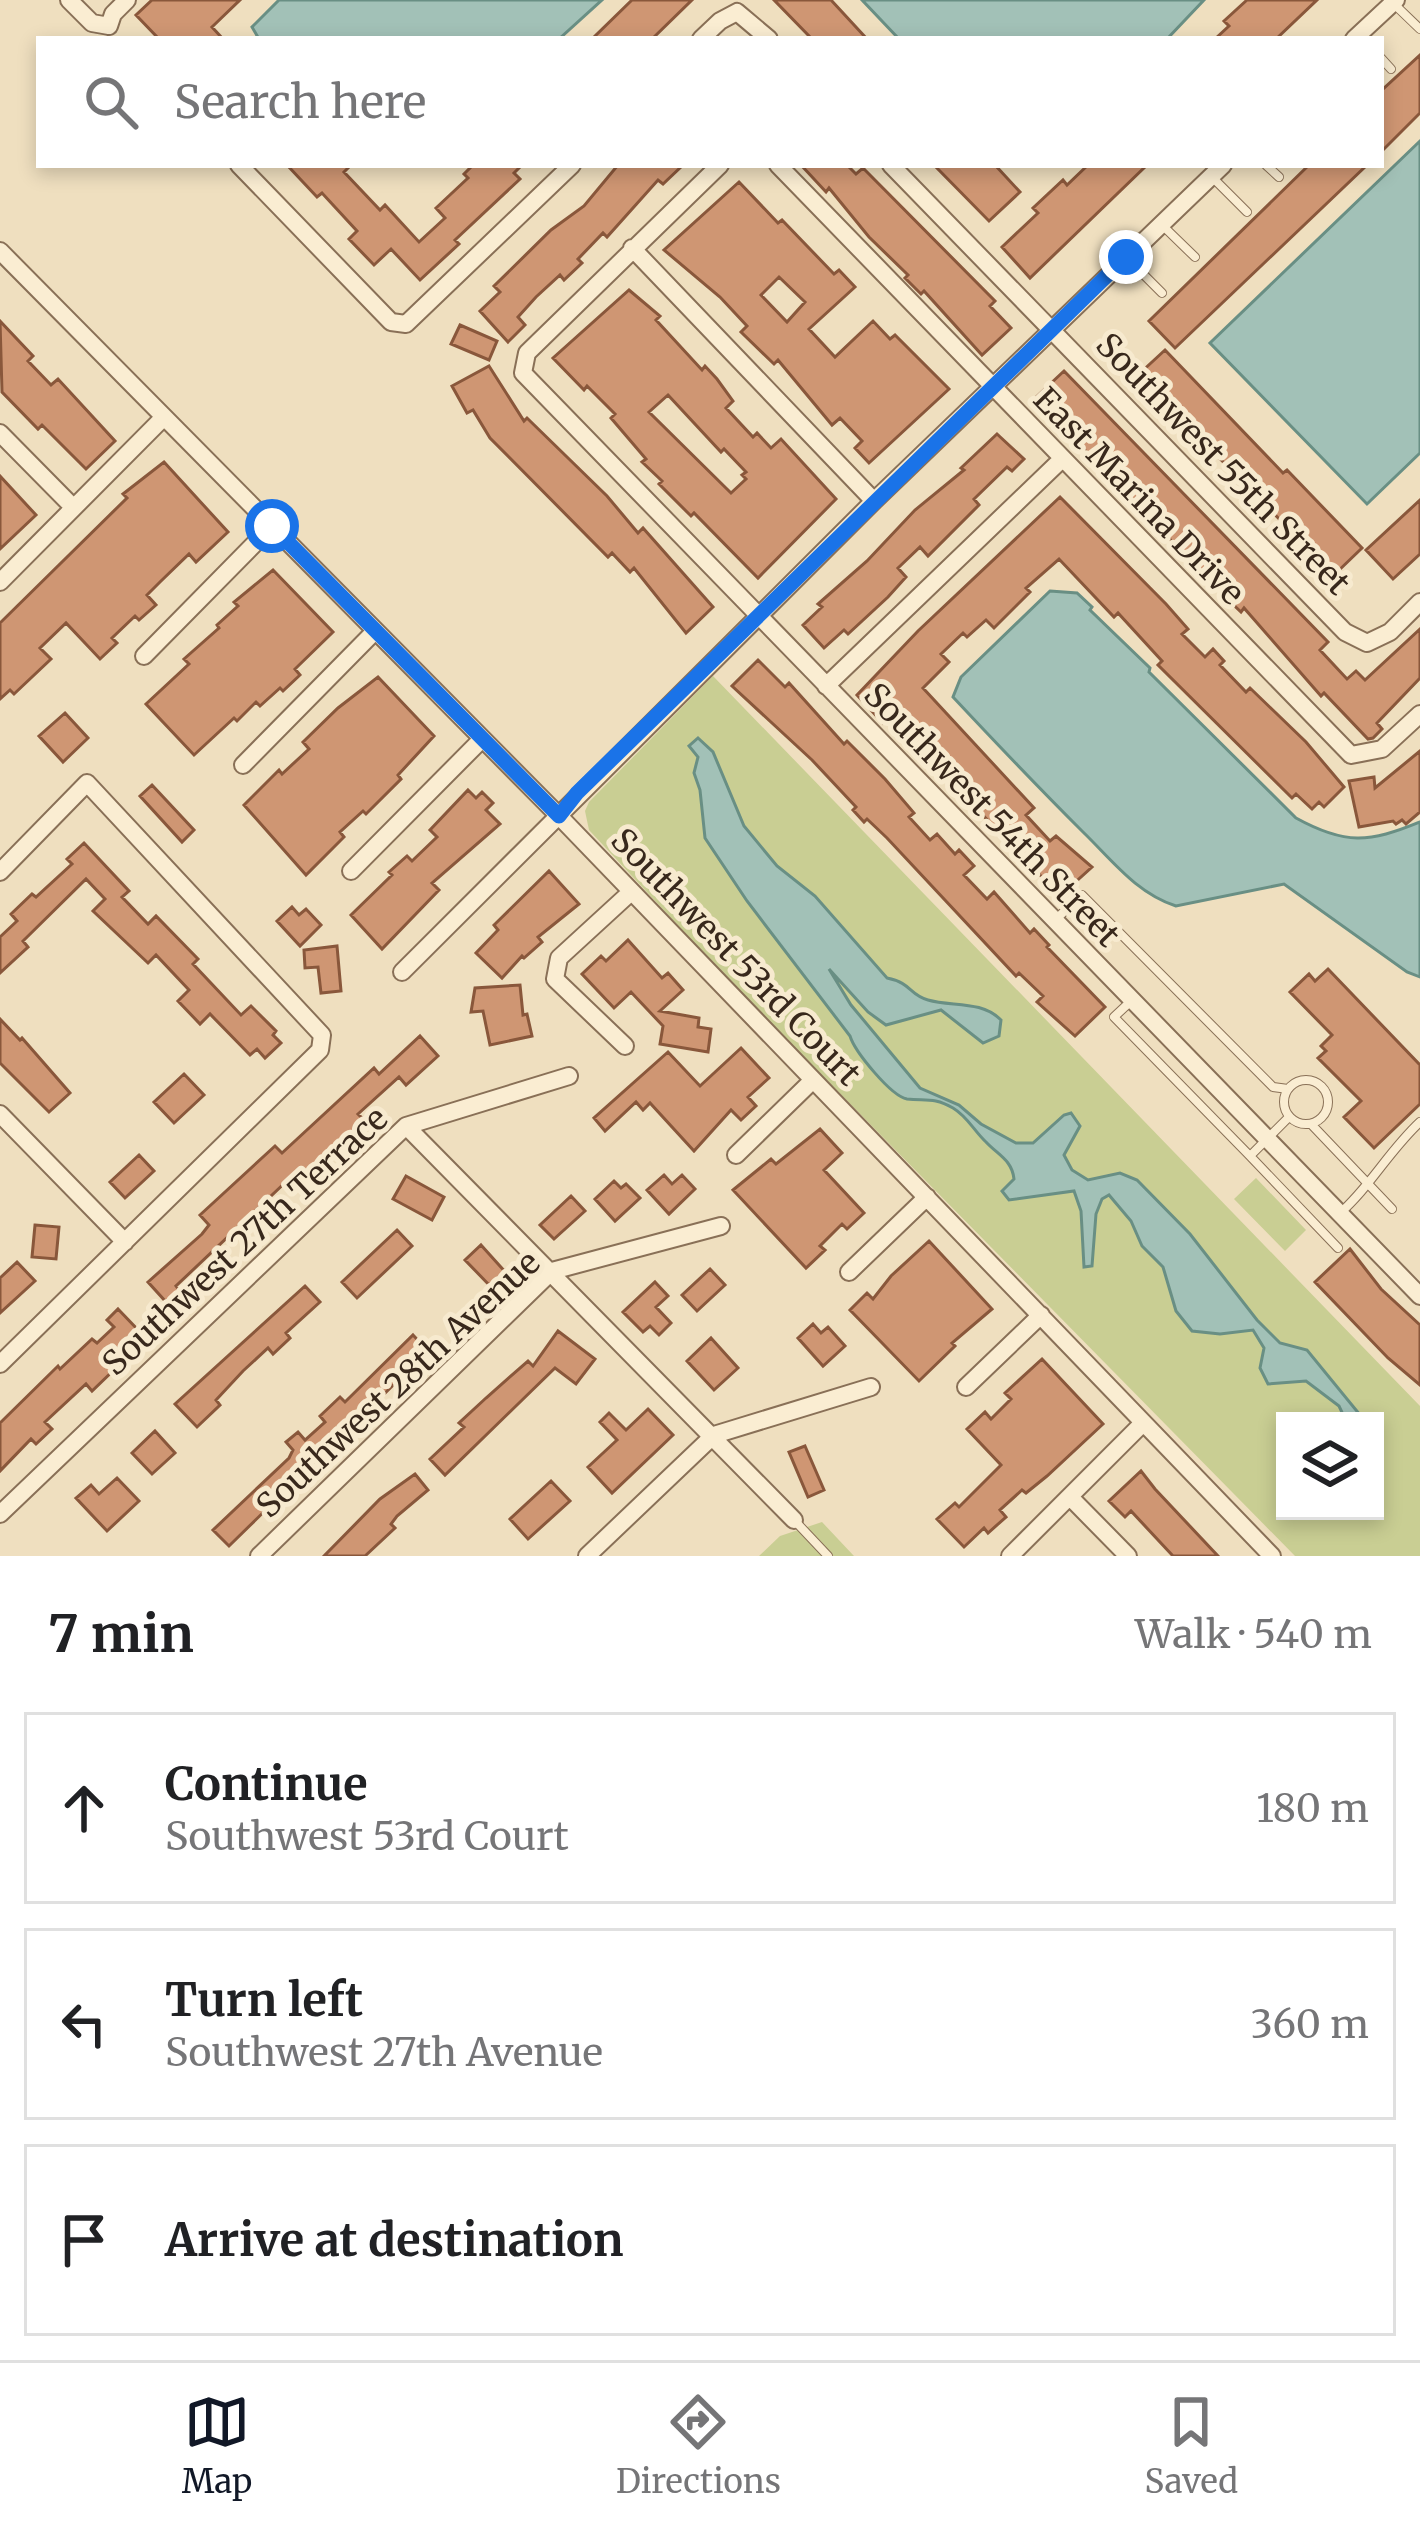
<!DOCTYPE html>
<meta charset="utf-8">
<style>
body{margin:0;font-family:Merriweather,serif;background:#f2f2f2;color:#202124}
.controls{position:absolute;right:36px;bottom:36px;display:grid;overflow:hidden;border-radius:0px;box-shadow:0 6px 18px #0003}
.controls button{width:108px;height:108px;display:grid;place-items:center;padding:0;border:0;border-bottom:3px solid #e0e0e0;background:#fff;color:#202124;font:60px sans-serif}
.stop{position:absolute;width:36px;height:36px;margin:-27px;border:9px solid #1a73e8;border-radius:50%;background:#fff}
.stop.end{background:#1a73e8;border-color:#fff;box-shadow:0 3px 12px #0008}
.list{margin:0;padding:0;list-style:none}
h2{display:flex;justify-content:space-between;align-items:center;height:156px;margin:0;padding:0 48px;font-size:51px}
h2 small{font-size:39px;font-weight:400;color:#757577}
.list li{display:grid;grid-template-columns:78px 1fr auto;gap:36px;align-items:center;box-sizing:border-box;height:192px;margin:0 24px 24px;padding:0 24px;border:3px solid #e0e0e0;border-radius:0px}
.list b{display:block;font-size:45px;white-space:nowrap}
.list p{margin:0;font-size:39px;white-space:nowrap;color:#757577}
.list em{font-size:39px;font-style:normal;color:#757577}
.icon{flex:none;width:66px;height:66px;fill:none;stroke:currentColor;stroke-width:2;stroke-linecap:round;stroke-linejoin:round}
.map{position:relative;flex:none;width:1420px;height:1556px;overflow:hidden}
.search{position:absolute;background:#fff;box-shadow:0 6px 18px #0003;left:36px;right:36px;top:36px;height:132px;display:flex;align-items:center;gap:30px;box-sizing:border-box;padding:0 42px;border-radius:0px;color:#757577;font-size:45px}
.sheet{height:804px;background:#fff}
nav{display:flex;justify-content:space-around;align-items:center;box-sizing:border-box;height:168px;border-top:3px solid #e0e0e0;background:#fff;font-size:33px;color:#757577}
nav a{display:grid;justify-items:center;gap:6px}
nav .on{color:#111827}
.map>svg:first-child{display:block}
</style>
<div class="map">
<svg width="1420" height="1556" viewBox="0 0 1420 1556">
<rect width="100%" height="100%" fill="#efdfbf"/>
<path fill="#c9ce93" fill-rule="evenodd" d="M713,676l707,730v150h-125l-556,-565 -150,-161 -4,-19 4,-9zM1285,1421h90v90h-90z
M1256,1178l50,52 -21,21 -51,-52z
M822,1522l32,34h-95l21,-20z"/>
<path fill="#a2c1b7" stroke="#698f84" stroke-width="3" d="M279,0h323l-43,39h-300l-7,-12z
M862,0h342l-37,39h-268z
M1420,141v312l-53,51 -157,-161z
M1050,591l27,2 15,14 -2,3 60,58 -1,4 147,146c49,27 73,25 124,4v155l-13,-5 -123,-88 -108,22c-40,-13 -64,-46 -93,-74 -44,-44 -87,-89 -130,-135l8,-20z
M698,738l15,14 31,74 33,40 38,30 72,82c25,5 22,17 41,22 24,7 53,0 73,20l-2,16 -16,7 -42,-33 -55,15 -18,-13 -39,-43 22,36 69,83 39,17 22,19 35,19h17l31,-28 7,-2 9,13 -16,29 8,15 16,10 32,-7 17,7 53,54 67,86 23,23 27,7 58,71h-19l-7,-15 -33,-25 -38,3 -8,-16 4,-20 -11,-18 -33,4 -28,-3 -16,-20 -13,-44 -21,-21 -11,-25 -22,-26 -7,4 -6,15 -4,52 -8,1 -3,-56 -7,-20 -65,9 -7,-9 12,-12c-2,-19 -16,-24 -28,-37 -12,-11 -18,-25 -33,-34 -19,-11 -27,-7 -46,-9 -16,-3 -52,-47 -57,-63l-103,-135 -42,-63 -5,-48 -6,-17 4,-16 -9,-11z"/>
<path fill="#cf9673" stroke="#89573b" stroke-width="3" fill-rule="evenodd" d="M152,0h88l-28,27 11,12h-64l-23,-24z
M632,0h60l-40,39h-60z
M774,0h57l36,39h-55z
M1247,0h70l-41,39h-61l14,-13 -5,-5z
M1420,55v58l-39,39v-61z
M287,165h64l-7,7 36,38 5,-5 34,37 26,-24 -9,-10 32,-30 -4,-4 9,-9h49l-8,8 6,6 -65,61 4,4 -39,36 -29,-31 -17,16 -25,-26 8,-8 -35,-38 -5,4z
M618,165h65l-20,19 -5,-4 -51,57 -4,-4 -25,26 4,4 -18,17 -4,-5 -24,22 -18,20 7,8 -17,17 -28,-31 20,-19 -6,-6 57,-56 33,-24z
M801,165h46l9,9 7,-6 132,133 -5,5 21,22 -29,27 -58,-64 -3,3 -16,-16 3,-3 -39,-38 -40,-49 -3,4z
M934,165h61l25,27 -31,29z
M1088,165h59l-117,113 -28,-31 36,-34 -5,-5 30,-28 4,5z
M1309,165h58l-192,183 -26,-27z
M739,182l39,41 4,-3 52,54 5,-4 16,17 -46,42 26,28 38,-36 17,18 5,-4 54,54 -80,74 -14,-15 7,-7 -22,-23 -8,7 -54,-65 -4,4 -33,-32 6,-6 -27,-29 -56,-47zM779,277l26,25 -18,20 -26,-27z
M629,290l31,26 -4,4 46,50 3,-4 12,13 16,22 -7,7 27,29 4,-4 14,15 10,-9 55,60 -78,79 -64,-65 -3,3 -32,-32 3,-3 -20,-19 4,-3 -35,-41 4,-4 -28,-28 -3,4 -31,-32zM668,395l53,57 3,-3 22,23 -4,3 4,4 -15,14 -82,-81z
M0,321l33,35 -5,5 23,24 7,-6 57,62 -29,28 -44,-44 -4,4 -36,-37z
M460,325l37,16 -8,19 -38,-16z
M1165,350l118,123 4,-3 75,78 -28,27 -196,-200z
M489,366l35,55 3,-3 80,78 31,37 5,-5 70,79 -27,26 -52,-65 -4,4 -18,-19 -4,4 -118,-119 -17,-28 -6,3 -15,-27z
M1064,371l264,271 -8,8 27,29 9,-8 9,9 55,-51v49l-43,45 5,6 -9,9 -5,1 -44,-46 -3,3 -77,-88 -3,4 -21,-20 -132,-139 -57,-51z
M997,434l27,25 -12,12 -5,-4 -33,32 5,6 -51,51 -8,-9 -22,21 8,9 -18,20 -40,37 -4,-4 -20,18 -21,-23 19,-18 -4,-3 49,-43 48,-51 49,-40 -3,-2z
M164,462l64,70 -32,30 -7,-8 -28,27 -14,14 9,10 -17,15 -4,-4 -23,22 5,5 -17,16 -34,-36 -26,25 11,11 -37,35 -4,-4 -10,9v-76l127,-125 -4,-4z
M0,476l36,39 -36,34z
M1060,497l106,107 22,25 -6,5 23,23 8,-8 11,12 -4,4 26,27 4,-4 56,54 38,45 -20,20 -5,-5 -7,7 -16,-15 -4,4 -134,-133 4,-4 -44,-48 -4,4 -55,-58 -33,29 4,4 -36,36 -8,-8 -19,17 -4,-4 -22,21 8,8 -26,26 111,120 -8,7 24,26 6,-5 36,31 -32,29 -149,-156 -23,-22 -5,5 -26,-28 61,-64z
M1420,500v54l-27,25 -27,-29z
M273,570l60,62 -38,37 5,6 -17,16 -3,-3 -20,18 -4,-4 -19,19 -3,-3 -40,37 -48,-51 43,-40 -5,-5 35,-31 -2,-3 21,-19 -4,-4z
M758,660l27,27 4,-4 55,61 3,-3 38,38 29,34 -5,4 21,23 7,-6 18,20 4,-4 15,16 -10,9 23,24 7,-7 36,41 4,-4 15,16 -2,2 58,60 -30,29 -38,-34 6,-6 -24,-23 -3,3 -129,-138 -20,-19 -3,3 -11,-12 3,-3 -44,-47 -80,-74z
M378,677l56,59 -36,39 3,4 -35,35 -3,-3 -23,21 4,5 -38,38 -62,-70 35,-35 3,4 27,-25 -6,-7 35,-34z
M65,713l23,25 -25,24 -24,-26z
M1420,751v61l-14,12 -4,-4 -6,4 -3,-3 -34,6 -10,-46 25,-4 1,11z
M152,785l42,45 -12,12 -42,-46z
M468,790l8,8 6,-6 11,11 -7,7 14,14 -68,59 7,7 -57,59 -31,-34 41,-40 -3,-3 18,-16 5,5 25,-24 -7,-7z
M84,843l45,48 -7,6 26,27 8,-8 42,43 -5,5 48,51 10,-9 25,25 -3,4 8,8 -16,15 -8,-9 -7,6 -40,-41 -10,10 -22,-23 11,-11 -33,-35 -8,8 -55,-52 12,-12 -19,-20 -63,62 5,6 -28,26v-36l17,-16 -6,-7 21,-20 4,3 36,-33 -5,-5z
M549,871l30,33 -41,33 4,5 -18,16 -2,-2 -20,22 -26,-25 22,-23 -4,-5z
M292,907l7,8 7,-6 15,16 -21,21 -23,-25z
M628,940l34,38 6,-5 15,17 -23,21 39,7 -1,9 13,2 -3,23 -48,-8 3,-18 -32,-34 -17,16 -32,-34 19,-18 5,5z
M337,946l4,45 -20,2 -3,-26 -13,1 -1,-18z
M1328,969l92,96v39l-46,44 -30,-31 17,-16 -43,-43 8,-7 -5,-5 11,-11 -42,-43 19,-18 6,7z
M520,985l3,30 4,-1 5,22 -42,9 -7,-34 -12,1 4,-24z
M0,1019l20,21 2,-2 48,55 -21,19 -49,-49z
M420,1036l18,20 -32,29 -7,-8 -41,37 9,9 -71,59 -5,-5 -115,109 4,5 -13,12 -19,-21 54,-48 7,-9 -9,-10 75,-69 7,7 92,-85 5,6z
M741,1048l28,30 -21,19 8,9 -15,14 -10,-10 -37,41 -44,-48 -7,7 -7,-8 -31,29 -11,-13 74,-66 32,34z
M184,1074l20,21 -30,28 -20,-21z
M820,1129l22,24 -18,17 40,43 -17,16 -5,-5 -22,22 5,4 -19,18 -73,-78 38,-31 5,5z
M139,1155l15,16 -29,27 -15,-16z
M664,1175l8,9 10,-9 13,14 -26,25 -22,-24z
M406,1176l38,21 -12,23 -39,-21z
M614,1181l7,7 5,-4 14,14 -25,23 -20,-22z
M571,1196l14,15 -31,28 -14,-14z
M35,1225l24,2 -3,32 -24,-2z
M397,1230l15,16 -55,52 -15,-16z
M929,1241l63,68 -40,34 3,3 -36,35 -69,-71 17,-17 6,6 18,-23z
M481,1245l27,30 -15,14 -28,-29z
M1350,1249l31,40 39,36v60l-32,-27 -73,-76z
M17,1262l18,19 -35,32v-35z
M710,1269l15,16 -28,26 -15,-16z
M655,1282l13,14 -12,11 15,16 -12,12 -9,-9 -7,6 -20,-20z
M305,1286l15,16 -34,31 4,5 -17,16 -5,-6 -25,23 -27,29 4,5 -23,22 -22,-23z
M118,1309l21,22 -29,27 8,8 -26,25 -6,-7 -41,38 7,7 -16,15 -5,-5 -31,32v-48l58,-57 2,3 32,-30 5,4 17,-16 -7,-7z
M813,1324l8,9 7,-6 17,19 -22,20 -25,-28z
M558,1331l37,28 -19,25 -21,-16 -110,107 -15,-16 34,-32 -5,-4 27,-25 42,-37 5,5z
M413,1335l15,16 -199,195 -16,-16 76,-72 4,-8 -7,-8 12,-10 7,8 20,-18 -5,-6 20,-19 5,5z
M711,1338l27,30 -24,22 -27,-29z
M1042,1359l61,65 -56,52 -21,17 -4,-3 -22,20 6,7 -18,16 -4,-5 -20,19 -27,-28 18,-16 4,4 42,-42 -34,-36 18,-17 6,7 20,-20 -6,-6z
M648,1409l25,26 -61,58 -24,-26 29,-27 -17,-18 9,-9 17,17z
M155,1431l20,22 -23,21 -20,-21z
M805,1446l19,44 -16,7 -19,-45z
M1141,1471l14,18 63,67h-45l-42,-45 -6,6 -16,-16z
M415,1474l13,16 -31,26 -6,8 4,4 -30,28h-41l56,-57z
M117,1478l22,23 -32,30 -31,-33 15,-13 8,9z
M551,1481l19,20 -42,38 -18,-20z"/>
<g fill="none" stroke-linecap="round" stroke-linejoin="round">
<g stroke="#897057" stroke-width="10">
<path id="lane" d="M1394,4l26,25
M1381,58l10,11
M1266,165l13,12
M1212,177l35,35
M1162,225l33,32
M1127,258l35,35
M1055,920l27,-25 191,192 15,2
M1130,1002l-16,15 136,139
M1284 1102a22 22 0 1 1 44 0a22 22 0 1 1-44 0Z
M1289,1117l-39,39 88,92
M1311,1124l81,85
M1339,1214c31,-27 49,-62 81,-92
M795,1521l33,35"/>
</g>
<g stroke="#897057" stroke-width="20">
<path id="street" d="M69,0l23,23 17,3
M109,26l4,-12 14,-14
M701,39l19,-18 17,-9 32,27
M1354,39l42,-39
M239,165l152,157 15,2 166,-159
M720,165l-193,188 -4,20 897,923
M778,165l573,590 31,-6 38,-35
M891,165l454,467 22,11 23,-11 30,-30
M632,248l242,253
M0,251l559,565 713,740
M0,433l73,74
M0,582l164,-165
M144,656l128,-130
M826,686l235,-226
M243,765l132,-134
M351,871l131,-132
M0,872l87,-89 235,252 -2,15 -320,314
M402,972l472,-471 349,-336
M625,1046l-70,-67 4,-21 72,-66
M0,1114l125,128
M406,1126l388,394
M736,1155l77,-75
M849,1272l78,-75
M966,1387l75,-72
M1070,1497l58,59
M0,1514l406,-388 163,-50
M259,1556l293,-285 169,-45
M587,1556l127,-121 157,-48
M1010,1556l133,-133"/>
</g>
<use href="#lane" stroke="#faedd2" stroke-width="8"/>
<use href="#street" stroke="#faedd2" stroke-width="16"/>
</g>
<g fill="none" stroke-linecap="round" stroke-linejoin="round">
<path stroke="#1a73e8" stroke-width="15" d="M272,526l287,290 18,-23 549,-536"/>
</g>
<g text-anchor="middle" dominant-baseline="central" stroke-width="10" stroke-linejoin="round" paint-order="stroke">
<g font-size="33" fill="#38281c" stroke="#f7eacf">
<text transform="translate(1223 464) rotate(46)">Southwest 55th Street</text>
<text transform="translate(1139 496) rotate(46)">East Marina Drive</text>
<text transform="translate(992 815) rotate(46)">Southwest 54th Street</text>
<text transform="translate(736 957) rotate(46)">Southwest 53rd Court</text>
<text transform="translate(245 1241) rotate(-43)">Southwest 27th Terrace</text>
<text transform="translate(398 1384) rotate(-43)">Southwest 28th Avenue</text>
</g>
</g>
</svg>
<div class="controls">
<button><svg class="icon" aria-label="layers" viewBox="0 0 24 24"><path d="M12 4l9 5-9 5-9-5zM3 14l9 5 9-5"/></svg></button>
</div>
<div class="stop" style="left:272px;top:526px"></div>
<div class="stop end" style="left:1126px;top:257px"></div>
<div class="search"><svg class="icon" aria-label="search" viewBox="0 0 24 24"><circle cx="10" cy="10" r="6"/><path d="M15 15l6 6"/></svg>Search here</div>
</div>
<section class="sheet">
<h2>7 min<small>Walk · 540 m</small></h2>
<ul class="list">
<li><svg class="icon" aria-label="ahead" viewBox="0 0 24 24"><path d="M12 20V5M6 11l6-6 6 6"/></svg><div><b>Continue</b><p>Southwest 53rd Court</p></div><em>180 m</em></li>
<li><svg class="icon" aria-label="left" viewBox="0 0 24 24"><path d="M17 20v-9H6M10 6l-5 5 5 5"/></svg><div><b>Turn left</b><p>Southwest 27th Avenue</p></div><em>360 m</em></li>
<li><svg class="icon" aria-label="arrive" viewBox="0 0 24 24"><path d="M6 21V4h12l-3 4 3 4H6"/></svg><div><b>Arrive at destination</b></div></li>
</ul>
</section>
<nav>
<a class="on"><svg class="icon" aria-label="map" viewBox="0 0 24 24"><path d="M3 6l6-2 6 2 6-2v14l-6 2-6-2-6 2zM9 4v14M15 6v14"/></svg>Map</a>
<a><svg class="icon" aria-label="directions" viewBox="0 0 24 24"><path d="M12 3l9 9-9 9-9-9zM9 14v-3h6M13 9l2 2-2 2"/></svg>Directions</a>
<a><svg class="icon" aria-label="saved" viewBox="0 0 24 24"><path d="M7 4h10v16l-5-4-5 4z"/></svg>Saved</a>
</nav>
